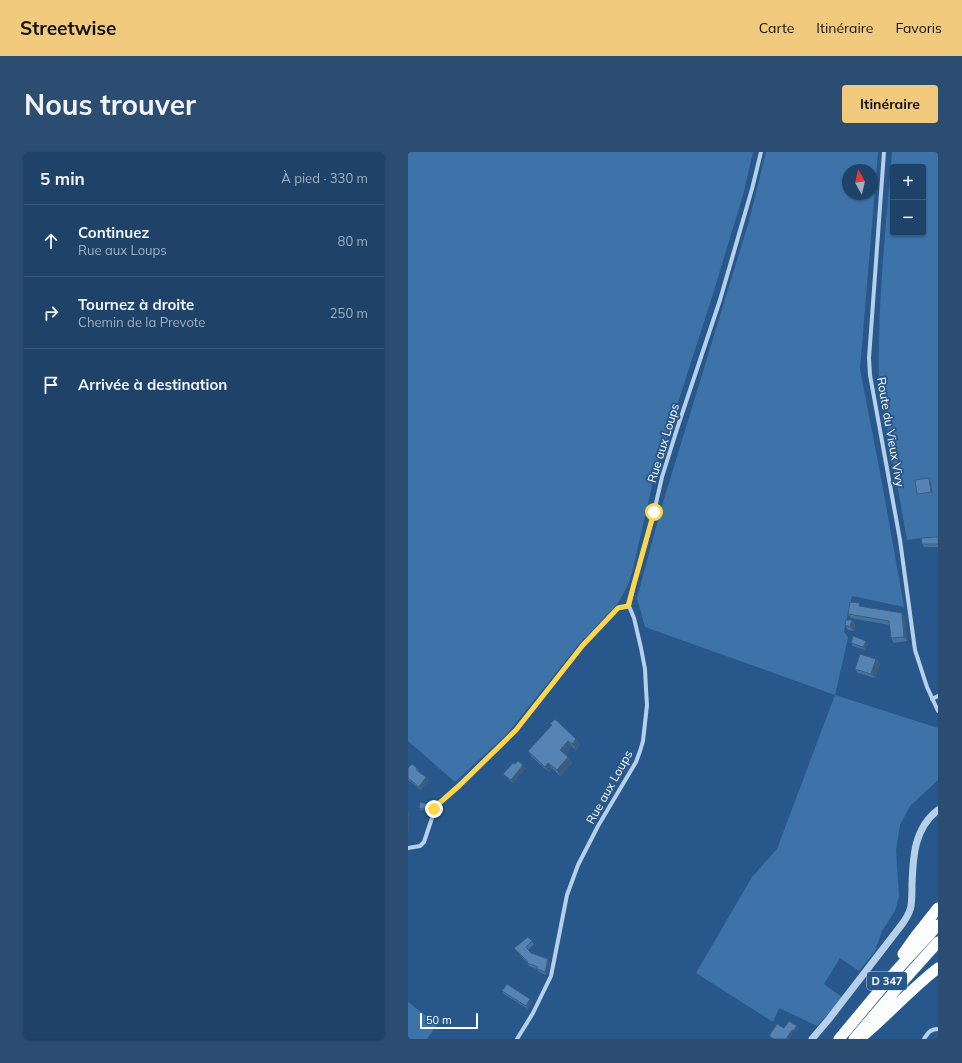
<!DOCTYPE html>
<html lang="fr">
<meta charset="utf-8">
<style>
body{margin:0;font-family:Mulish,sans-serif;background:#2b4d71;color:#f1f3f6}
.controls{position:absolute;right:12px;top:12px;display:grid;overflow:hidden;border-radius:4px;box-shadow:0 1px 3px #0004}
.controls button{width:36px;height:36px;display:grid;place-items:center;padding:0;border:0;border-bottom:1px solid #3c5b7c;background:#1e4268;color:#f1f3f6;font:20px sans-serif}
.compass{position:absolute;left:434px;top:12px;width:36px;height:36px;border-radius:50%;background:#1e4268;box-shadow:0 1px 3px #0004;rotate:352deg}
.scale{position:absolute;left:12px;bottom:10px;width:58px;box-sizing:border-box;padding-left:4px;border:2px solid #fff;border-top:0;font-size:11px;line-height:14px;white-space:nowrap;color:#fff;-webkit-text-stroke:3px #28588b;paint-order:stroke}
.stop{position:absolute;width:12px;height:12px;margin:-9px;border:3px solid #ffd54a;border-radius:50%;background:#fff}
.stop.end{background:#ffd54a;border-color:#fff;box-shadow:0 1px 4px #0008}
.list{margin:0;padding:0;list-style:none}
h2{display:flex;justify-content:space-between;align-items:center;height:52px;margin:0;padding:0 16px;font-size:17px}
h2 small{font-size:13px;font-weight:400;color:#a1b0c0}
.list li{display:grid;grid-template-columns:26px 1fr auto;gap:12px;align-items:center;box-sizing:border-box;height:72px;padding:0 16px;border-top:1px solid #3c5b7c}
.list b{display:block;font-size:15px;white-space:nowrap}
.list p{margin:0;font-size:13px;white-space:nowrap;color:#a1b0c0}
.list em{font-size:13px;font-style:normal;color:#a1b0c0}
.icon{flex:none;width:22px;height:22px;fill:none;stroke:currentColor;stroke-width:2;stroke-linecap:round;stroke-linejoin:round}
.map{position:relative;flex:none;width:530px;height:887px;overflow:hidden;border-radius:4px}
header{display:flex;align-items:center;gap:24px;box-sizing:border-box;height:56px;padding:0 20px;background:#f1ca7d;color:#111}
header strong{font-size:19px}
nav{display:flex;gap:22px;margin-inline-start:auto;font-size:14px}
.intro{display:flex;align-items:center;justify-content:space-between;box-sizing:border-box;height:96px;padding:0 24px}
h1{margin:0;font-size:28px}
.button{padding:10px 18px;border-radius:4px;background:#f1ca7d;color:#111;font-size:14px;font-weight:700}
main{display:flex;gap:24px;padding:0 24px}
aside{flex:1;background:#1e4268;border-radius:4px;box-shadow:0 1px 3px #0004}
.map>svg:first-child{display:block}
</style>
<header>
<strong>Streetwise</strong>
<nav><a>Carte</a><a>Itinéraire</a><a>Favoris</a></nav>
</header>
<div class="intro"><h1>Nous trouver</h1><a class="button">Itinéraire</a></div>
<main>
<aside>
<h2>5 min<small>À pied · 330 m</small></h2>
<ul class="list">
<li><svg class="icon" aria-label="ahead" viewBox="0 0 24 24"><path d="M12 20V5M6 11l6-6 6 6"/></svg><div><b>Continuez</b><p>Rue aux Loups</p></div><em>80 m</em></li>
<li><svg class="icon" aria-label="right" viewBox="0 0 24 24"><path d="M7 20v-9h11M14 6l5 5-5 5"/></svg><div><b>Tournez à droite</b><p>Chemin de la Prevote</p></div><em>250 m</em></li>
<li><svg class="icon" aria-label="arrive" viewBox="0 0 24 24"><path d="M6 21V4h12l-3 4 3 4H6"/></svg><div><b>Arrivée à destination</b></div></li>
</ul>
</aside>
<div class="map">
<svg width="530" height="887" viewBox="0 0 530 887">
<rect width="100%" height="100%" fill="#28588b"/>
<path fill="#3d73a8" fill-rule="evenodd" d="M0,0h345l-10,43 -31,102 -58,180 -22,96 -5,14 -9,16 -39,41 -72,90 -52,48 -47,-41z
M358,0h112l-18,217 22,114 22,124 -52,-11 -8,35 4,7 -13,57 103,33v52l-28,26 -10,19 -4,25 3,46 -4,15 -13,20 -7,20 -16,20 -19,-13 -16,26 19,14 -26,28 -38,-18 -6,14 -77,-49 56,-96 25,-28 58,-154 -190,-68 -8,-29 24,-89 88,-288zM440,18h24v24h-24z
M484,0h46v386h-15l-16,2 -28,-158c-2,-77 7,-153 13,-230zM485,15h30v66h-30z
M0,850l29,23 -10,14h-19z"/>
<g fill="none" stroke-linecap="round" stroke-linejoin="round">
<path stroke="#b7d0ea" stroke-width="4" d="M476,0l-15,206 1,17 30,165 15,110 12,37 11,24
M524,547l6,-3
M0,696l12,-2 4,-4 12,-36 23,-21 57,-55 67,-85 18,-19 17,-18 11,-2
M109,887l16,-26 18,-37 16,-81 11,-30 20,-39 38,-64 4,-11 3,-10 4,-36 -1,-16 -1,-20 -4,-21 -7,-30 -5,-12 5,-22 20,-72 8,-35 15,-48 43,-129 32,-111 9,-37
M516,887c4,-6 6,-10 14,-10"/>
<path stroke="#b7d0ea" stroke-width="7" d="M404,887l17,-20 74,-96c3,-5 7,-10 8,-17 1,-7 1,-15 1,-22 1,-27 2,-56 26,-74"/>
<path stroke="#fcfefe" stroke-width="11" d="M495,802l12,-17 23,-29
M457,882c25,-21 47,-46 73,-66
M431,887l56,-67 43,-47
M446,887l50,-59 34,-38"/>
</g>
<path fill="#49729b" d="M523,330l2,13 -14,2 -2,-3z
M530,385v10h-14l-2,-3z
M453,454l44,11 2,24 -13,2 -3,-5 -1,-13 -39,-7 -3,-4z
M444,468l3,5 -1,6 -6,-1 -3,-5z
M458,489l2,3 -3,6 -12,-4 -2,-3z
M468,507l4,4 -5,15 -17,-5 -3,-4z
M168,587l4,6 -4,5 -4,-4 -7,8 3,3 4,6 -12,13 -8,-8 -3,4 -17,-15 -4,-6z
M107,612l11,4 -13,15 -7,-6 -3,-3z
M0,616h9l2,4 9,8 -7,10 -13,-10z
M20,652l1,2 -1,5 -8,-1 -1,-2z
M124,789l2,3 -6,6 3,3 17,6 2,3 -3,13 -8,-3 -2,-3 -8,-3 -2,-3 -13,-15z
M94,839l30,11 -4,7 -24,-15z"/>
<path fill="#3c5c7e" d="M521,326l2,4 2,13 -2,-3z
M494,461l3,4 2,24 -3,-4z
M444,468l3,5 -1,6 -4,-4z
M458,489l2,3 -3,6 -2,-3z
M468,507l4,4 -5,15 -4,-4z
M168,587l4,6 -4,5 -4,-6z
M160,589l4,5 -8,9 -4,-5z
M160,605l4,6 -12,13 -3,-6z
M140,611l4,5 -3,4 -4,-5z
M115,613l3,3 -13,15 -2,-3z
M18,625l2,3 -7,10 -2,-3z
M20,652l1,2 -1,5 -1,-1z
M0,660l1,2v18l-1,-1z
M140,807l2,3 -3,13 -2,-3z
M122,847l2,3 -4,7 -2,-3z
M389,874l2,2 -4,5 -2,-2z
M384,878l1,2 -4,7h-3z"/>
<path fill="#5584b4" stroke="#3c5c7e" d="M521,326l2,14 -14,2 -2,-14z
M528,385h2v7h-16l-1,-6z
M442,450l10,1 -1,3 43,7 2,24 -13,1 -2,-17 -41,-7z
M438,468h6l-2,7 -5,-2z
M445,484l13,5 -3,6 -12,-4z
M452,502l16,5 -5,15 -16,-5z
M147,567l21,20 -4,5 -4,-3 -8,9 8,7 -11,13 -9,-7 -3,4 -17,-16 24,-26 -2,-1z
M110,609l5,4 -12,15 -8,-6 10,-11 2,1z
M4,612l5,4 -1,2 10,7 -7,10 -11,-9v-10z
M12,650l8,2 -1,6 -8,-2z
M120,785l4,4 -6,6 5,6 17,6 -3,13 -8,-3 1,-2 -11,-4 1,-1 -14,-14z
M99,832l23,15 -4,7 -24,-15z
M381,869l8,5 -4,5 -1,-1 -6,9h-12l-5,-3 8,-12 7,4z"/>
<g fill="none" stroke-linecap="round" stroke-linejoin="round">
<path stroke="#ffd54a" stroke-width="5" d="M26,657l2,-3 23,-20 57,-56 67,-85 18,-19 17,-18 10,-2 6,-22 20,-72"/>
</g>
<g text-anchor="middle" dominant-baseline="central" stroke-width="4" stroke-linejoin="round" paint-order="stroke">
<rect fill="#28588b" stroke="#becddc" stroke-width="1" x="459" y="820" width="40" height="18" rx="3"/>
<g font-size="11" font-weight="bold" fill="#fff">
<text x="479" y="829">D 347</text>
</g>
<g font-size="12" fill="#fff" stroke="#28588b">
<text transform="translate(483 280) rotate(80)">Route du Vieux Vivy</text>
<text transform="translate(255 291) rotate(-73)">Rue aux Loups</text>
<text transform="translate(201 635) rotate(-61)">Rue aux Loups</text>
</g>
</g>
</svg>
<div class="controls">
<button>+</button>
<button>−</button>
</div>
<svg class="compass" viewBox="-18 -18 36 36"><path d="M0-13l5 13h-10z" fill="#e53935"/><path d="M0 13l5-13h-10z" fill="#a1b0c0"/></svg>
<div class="scale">50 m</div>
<div class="stop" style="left:246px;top:360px"></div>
<div class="stop end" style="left:26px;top:657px"></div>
</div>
</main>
